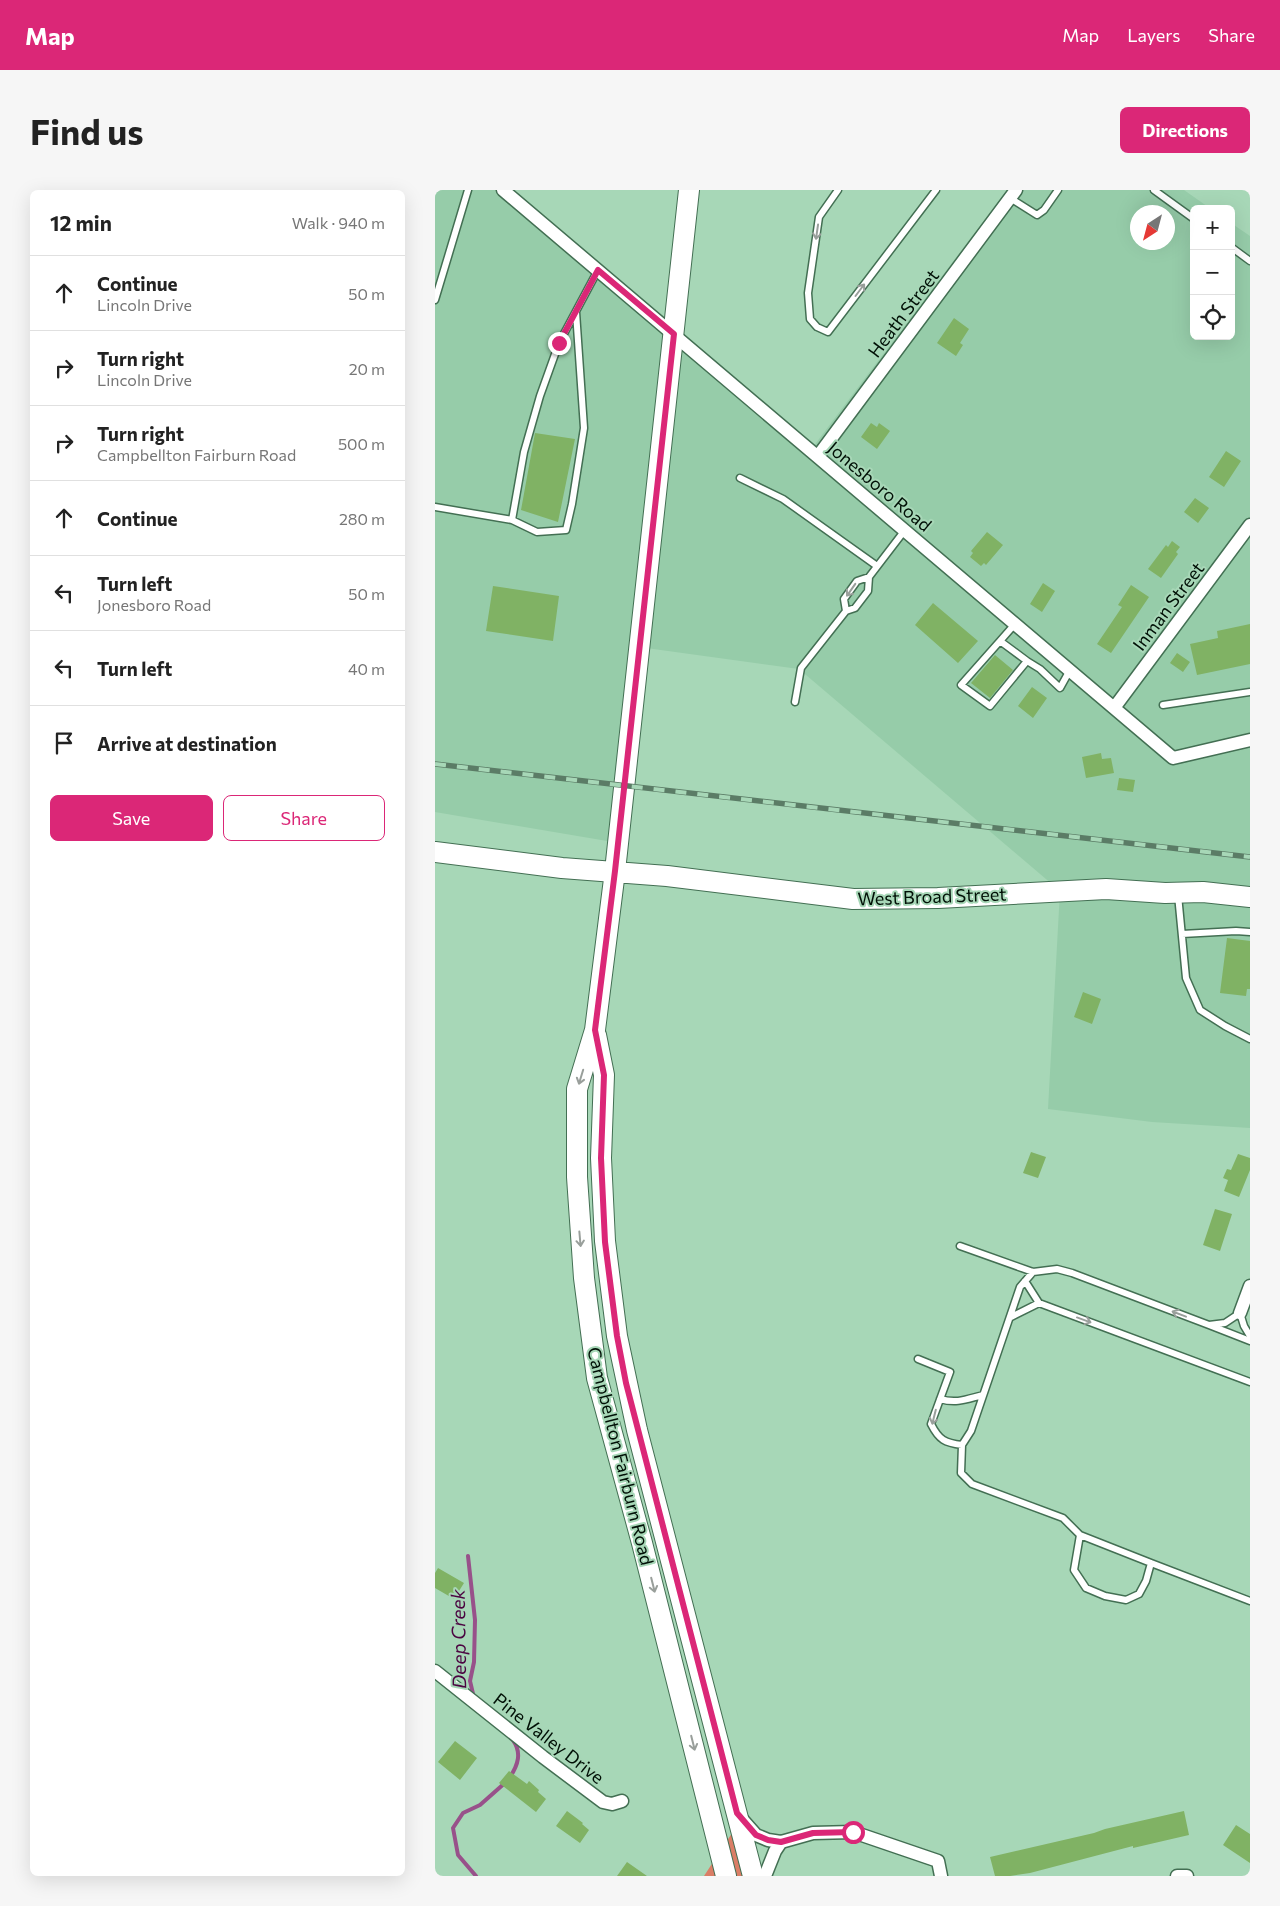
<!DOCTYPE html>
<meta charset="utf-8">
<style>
body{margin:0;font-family:Commissioner,sans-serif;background:#f6f6f6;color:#222}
.controls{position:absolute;right:15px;top:15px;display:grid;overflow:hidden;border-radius:8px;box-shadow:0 5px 20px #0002}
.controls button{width:45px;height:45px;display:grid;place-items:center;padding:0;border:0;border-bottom:1px solid #e0e0e0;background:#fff;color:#222;font:25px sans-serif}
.compass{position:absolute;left:695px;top:15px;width:45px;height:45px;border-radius:50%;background:#fff;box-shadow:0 5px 20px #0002;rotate:216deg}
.stop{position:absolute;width:15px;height:15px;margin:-11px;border:4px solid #db2777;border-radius:50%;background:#fff}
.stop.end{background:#db2777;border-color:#fff;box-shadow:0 1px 5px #0008}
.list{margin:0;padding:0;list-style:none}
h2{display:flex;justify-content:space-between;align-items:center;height:65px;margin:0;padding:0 20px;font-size:21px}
h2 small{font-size:16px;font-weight:400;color:#767676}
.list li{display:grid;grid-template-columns:32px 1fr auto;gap:15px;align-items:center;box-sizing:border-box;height:75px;padding:0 20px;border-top:1px solid #e0e0e0}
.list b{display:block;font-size:19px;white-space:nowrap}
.list p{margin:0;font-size:16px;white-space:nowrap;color:#767676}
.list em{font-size:16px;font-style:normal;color:#767676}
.actions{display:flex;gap:10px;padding:15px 20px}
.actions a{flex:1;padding:11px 0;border:1px solid #db2777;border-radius:8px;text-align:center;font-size:18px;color:#db2777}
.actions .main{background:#db2777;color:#fff}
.icon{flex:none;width:28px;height:28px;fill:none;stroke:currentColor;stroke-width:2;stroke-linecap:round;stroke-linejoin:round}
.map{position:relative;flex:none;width:815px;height:1686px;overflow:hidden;border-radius:8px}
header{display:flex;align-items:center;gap:30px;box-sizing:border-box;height:70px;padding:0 25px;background:#db2777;color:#fff}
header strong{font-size:24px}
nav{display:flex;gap:28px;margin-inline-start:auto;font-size:18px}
.intro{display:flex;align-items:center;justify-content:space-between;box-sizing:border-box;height:120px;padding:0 30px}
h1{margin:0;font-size:35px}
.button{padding:12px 22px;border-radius:8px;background:#db2777;color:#fff;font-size:18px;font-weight:700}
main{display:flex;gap:30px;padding:0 30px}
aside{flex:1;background:#fff;border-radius:8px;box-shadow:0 5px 20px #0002}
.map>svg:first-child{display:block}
</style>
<header>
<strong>Map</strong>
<nav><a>Map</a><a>Layers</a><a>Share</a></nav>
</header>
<div class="intro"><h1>Find us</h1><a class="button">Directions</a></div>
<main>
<aside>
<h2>12 min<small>Walk · 940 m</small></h2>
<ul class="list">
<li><svg class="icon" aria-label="ahead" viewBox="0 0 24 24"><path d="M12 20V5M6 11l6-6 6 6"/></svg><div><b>Continue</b><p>Lincoln Drive</p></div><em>50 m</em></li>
<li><svg class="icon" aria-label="right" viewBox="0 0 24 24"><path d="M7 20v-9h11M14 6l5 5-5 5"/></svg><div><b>Turn right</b><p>Lincoln Drive</p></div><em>20 m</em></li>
<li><svg class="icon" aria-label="right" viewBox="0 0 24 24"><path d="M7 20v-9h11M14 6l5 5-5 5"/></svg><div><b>Turn right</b><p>Campbellton Fairburn Road</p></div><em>500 m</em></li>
<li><svg class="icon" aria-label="ahead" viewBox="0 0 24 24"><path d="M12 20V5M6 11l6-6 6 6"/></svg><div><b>Continue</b></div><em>280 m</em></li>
<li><svg class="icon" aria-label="left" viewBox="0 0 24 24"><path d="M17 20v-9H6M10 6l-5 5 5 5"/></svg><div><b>Turn left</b><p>Jonesboro Road</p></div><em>50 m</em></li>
<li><svg class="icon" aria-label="left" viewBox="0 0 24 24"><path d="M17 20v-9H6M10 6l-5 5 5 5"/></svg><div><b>Turn left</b></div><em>40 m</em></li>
<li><svg class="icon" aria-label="arrive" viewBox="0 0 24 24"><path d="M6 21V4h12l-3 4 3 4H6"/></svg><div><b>Arrive at destination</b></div></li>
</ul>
<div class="actions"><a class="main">Save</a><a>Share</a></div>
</aside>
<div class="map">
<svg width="815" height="1686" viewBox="0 0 815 1686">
<rect width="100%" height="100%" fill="#a7d7b7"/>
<path fill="#96cca9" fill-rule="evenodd" d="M0,0h69l309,257 194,-257h177l27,19h-17v127h37v-113l19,13v892l-98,-6 -104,-13 12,-218 -261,-222 -160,-22 -26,195 -178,-30zM702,22h30v30h-30z"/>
<path fill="#da7e66" d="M299,1640l12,46h-42z"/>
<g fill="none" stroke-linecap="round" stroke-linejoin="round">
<path stroke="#98518a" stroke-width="4" d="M33,1366l7,64 -1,42 -4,19 4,17
M75,1587c8,-12 12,-24 3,-37
M41,1686l-18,-21 -5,-27 10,-15 17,-8 26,-23"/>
</g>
<path fill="#80b264" d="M519,128l15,11 -9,14 3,2 -7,11 -19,-13z
M436,233l6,4 2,-4 11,8 -13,18 -16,-12z
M100,243l40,6 -17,83 -37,-12z
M791,261l15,10 -17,26 -15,-10z
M760,308l14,10 -11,15 -14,-11z
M552,342l16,13 -17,20 -2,-2 -3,3 -11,-9 3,-4 -2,-2z
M737,351l8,6 -4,5 2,2 -17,24 -13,-9 18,-24 2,2z
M608,393l12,8 -13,21 -12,-8z
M696,395l18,12 -38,56 -14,-9 25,-37 -4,-2z
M58,396l66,10 -6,45 -67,-10z
M498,413l45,38 -20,22 -43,-38z
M815,434v40l-53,11 -7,-31 28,-6 -1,-7z
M742,463l13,9 -7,10 -13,-9z
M560,465l18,15 -23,28 -19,-15z
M597,497l15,11 -14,20 -15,-12z
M666,563l1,6 9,-1 3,15 -28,5 -4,-21z
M684,588l16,2 -2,12 -16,-2z
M792,748l23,3v48h-3l-1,7 -26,-3z
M648,802l18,7 -9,25 -18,-7z
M596,962l15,5 -8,21 -15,-5z
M803,964l12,4v12l-11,27 -15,-6 4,-11 -5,-2 4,-9 4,1z
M780,1019l17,5 -12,37 -17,-6z
M3,1378l26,15 -10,16 -19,-11v-15z
M20,1551l22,17 -17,22 -22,-18z
M74,1581l18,13 2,-3 10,9 -1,2 8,7 -10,13 -37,-29z
M132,1621l16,12 -1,1 7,6 -9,13 -24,-17z
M749,1621l5,24 -56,13v-2l-103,27 -20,3h-15l-5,-19 104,-24 11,-4z
M801,1635l14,9v29l-27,-18z
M192,1672l20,14h-30z"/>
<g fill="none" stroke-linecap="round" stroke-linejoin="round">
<g stroke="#436f53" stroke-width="9">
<path id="service" d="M403,0l-19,27 -11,76 2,26 7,8 11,5 108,-142
M719,0l40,29
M575,8l27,17 7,-5 14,-20
M796,57l19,14
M0,110l33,-110
M305,288l43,21 94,67
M0,317l77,13 12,-68 16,-56 19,-53 39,-73
M77,330l25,12 29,-2 6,-26 12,-76 -8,-116
M411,421l-2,-12 13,-18 12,-4
M565,451l-39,44 29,21 37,-45 -27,-20 15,-17
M592,471l13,8 20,19 10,-18
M360,512l6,-34 45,-57 9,-3 13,-17 1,-14 36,-47
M728,515l87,-13
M743,705l8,83 14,32 25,16 25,13
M747,744l54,-3 14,1
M525,1056l73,26 24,-3 15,4 137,52 16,-2 15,-10 4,13 6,10
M590,1091l14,22 211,79
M576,1127l28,-14
M774,1135l41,16
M483,1169l32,13 -19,52c8,16 14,19 31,21l9,-14 49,-144 13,-15
M505,1209c17,5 27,0 43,-4
M527,1255l-1,28 11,11 91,34 17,17 -6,35 12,18 19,8 21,4 13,-6 7,-13 5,-18 99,38
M645,1345l71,28"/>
</g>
<g stroke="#436f53" stroke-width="15">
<path id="minor" d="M68,0l670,568 77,-18
M383,266l198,-266
M679,518l136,-183
M805,1123l10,-27
M0,1481l108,86 60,45 9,2 10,-3
M305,1627l16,18 12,5 13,2 32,-9 40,-1 85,29 3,15
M330,1686l10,-25 6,-9
M742,1686h10"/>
</g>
<g stroke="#436f53" stroke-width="22">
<path id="primary" d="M254,0l-74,681 -20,159 -18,59v88l7,101 13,100 45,165 84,333
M0,662l127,16 105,8 186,23 85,-1 168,-9 59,4 38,-1 47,5
M161,845l8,40 -3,83 4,83 12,95 20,94 116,446"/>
</g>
<use href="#service" stroke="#fff" stroke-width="6"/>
<use href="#minor" stroke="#fff" stroke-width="12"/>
<use href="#primary" stroke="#fff" stroke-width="20"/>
<g stroke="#5b7c66" stroke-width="5.5">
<path id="rail" d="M0,574l815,93"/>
</g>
<use href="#rail" stroke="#a7d7b7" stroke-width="4" stroke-dasharray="11" stroke-linecap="butt"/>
</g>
<defs><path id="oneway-shaft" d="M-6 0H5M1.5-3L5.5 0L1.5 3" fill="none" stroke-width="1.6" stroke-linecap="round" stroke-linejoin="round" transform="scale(1.25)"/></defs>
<g stroke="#999f9b">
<use href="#oneway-shaft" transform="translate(382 42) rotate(98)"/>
<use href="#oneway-shaft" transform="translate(425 100) rotate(-53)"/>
<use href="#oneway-shaft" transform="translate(416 400) rotate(125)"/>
<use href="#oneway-shaft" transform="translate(146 887) rotate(107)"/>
<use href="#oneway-shaft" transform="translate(145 1049) rotate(85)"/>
<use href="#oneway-shaft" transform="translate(744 1124) rotate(-159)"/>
<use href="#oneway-shaft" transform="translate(649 1130) rotate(20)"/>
<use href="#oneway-shaft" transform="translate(499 1227) rotate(104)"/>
<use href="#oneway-shaft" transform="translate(218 1395) rotate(76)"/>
<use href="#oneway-shaft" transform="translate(258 1553) rotate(76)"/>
</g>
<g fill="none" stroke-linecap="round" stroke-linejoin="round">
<path stroke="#db2777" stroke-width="6" d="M124,153l39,-73 76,64 -59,537 -20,159 9,45 -3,83 4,84 12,94 9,47 111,430 19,22 12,5 13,2 32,-9 40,-1"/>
</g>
<g text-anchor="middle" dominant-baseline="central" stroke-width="4" stroke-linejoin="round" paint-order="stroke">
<g font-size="18" fill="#011006" stroke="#a7d7b7">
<text transform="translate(468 123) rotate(-53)">Heath Street</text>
<text transform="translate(445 296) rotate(40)">Jonesboro Road</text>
<text transform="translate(733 416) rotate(-53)">Inman Street</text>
<text transform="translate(497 706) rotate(-2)">West Broad Street</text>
<text transform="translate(186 1266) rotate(76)">Campbellton Fairburn Road</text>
<text transform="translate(114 1548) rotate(38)">Pine Valley Drive</text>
</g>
<g font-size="19" font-style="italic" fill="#4b0441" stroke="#a7d7b7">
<text transform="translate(23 1449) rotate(-91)">Deep Creek</text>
</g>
</g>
</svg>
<div class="controls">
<button>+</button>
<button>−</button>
<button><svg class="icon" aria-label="locate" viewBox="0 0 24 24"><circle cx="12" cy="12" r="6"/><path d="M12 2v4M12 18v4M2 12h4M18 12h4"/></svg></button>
</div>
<svg class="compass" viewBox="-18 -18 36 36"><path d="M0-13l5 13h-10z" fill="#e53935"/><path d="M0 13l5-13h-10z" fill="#767676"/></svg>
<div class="stop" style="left:418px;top:1642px"></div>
<div class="stop end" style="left:124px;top:153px"></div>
</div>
</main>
